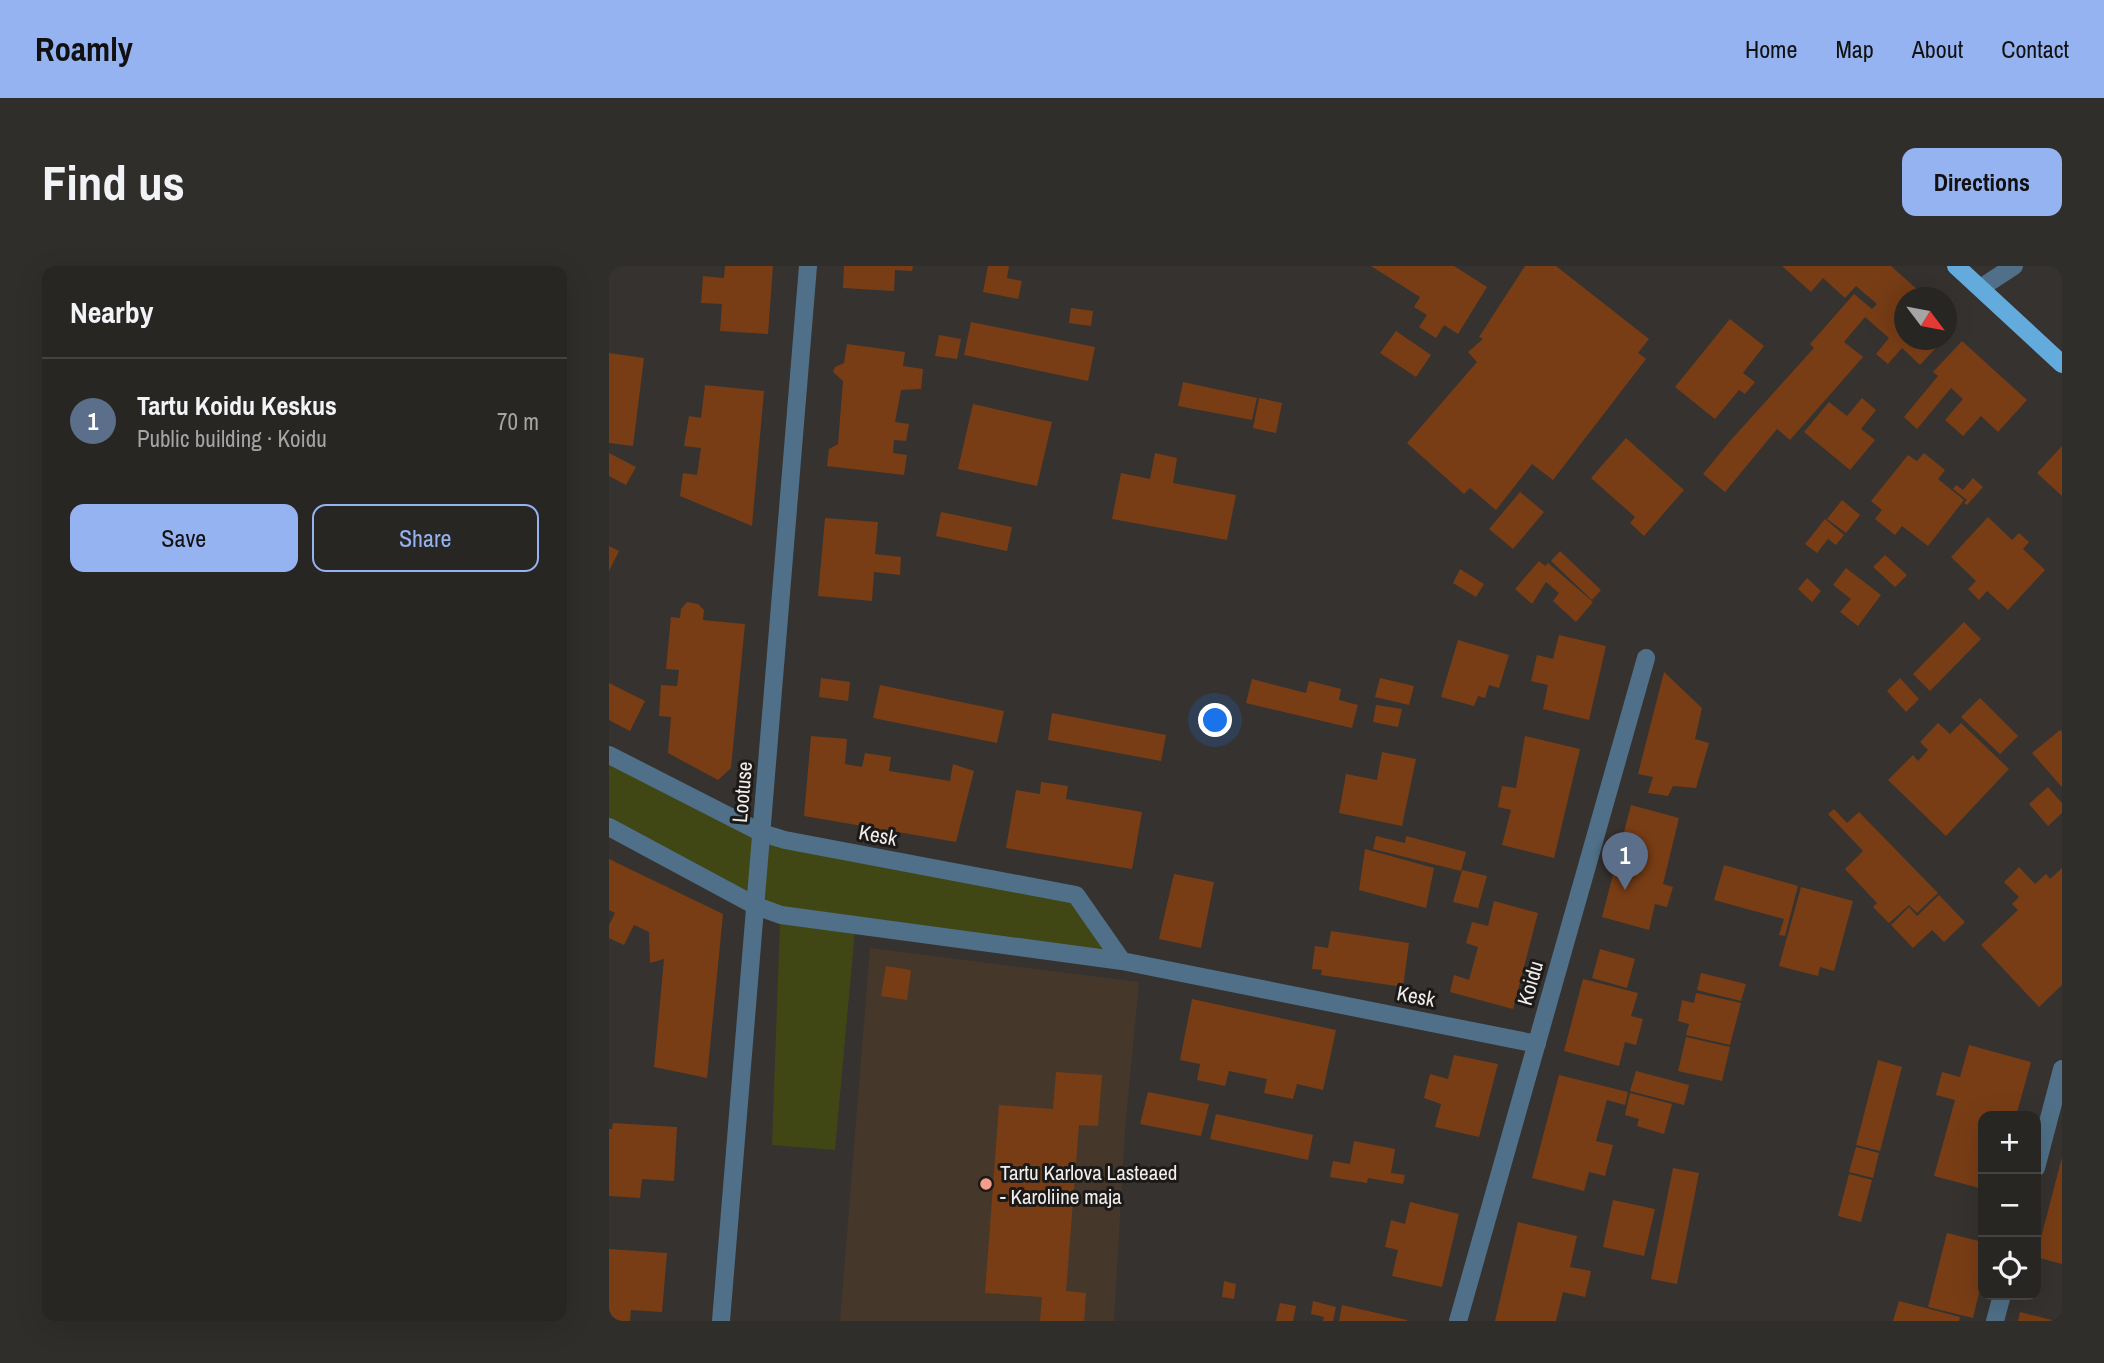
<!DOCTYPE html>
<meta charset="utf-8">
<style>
body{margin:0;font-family:"Archivo Narrow",sans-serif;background:#302e2b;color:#f1f3f6}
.controls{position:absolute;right:21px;bottom:21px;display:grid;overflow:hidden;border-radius:14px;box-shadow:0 7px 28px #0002}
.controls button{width:63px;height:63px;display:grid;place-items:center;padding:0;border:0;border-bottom:2px solid #444341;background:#282623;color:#f1f3f6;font:35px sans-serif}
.compass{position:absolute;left:1285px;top:21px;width:63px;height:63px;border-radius:50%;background:#282623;box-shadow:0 7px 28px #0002;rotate:122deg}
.you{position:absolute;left:607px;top:455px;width:24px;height:24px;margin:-18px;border:5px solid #fff;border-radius:50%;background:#1a73e8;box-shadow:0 0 0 10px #1a73e833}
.badge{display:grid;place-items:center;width:46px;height:46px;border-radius:50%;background:#95b2f1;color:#fff;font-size:23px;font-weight:700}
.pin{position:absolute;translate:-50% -58px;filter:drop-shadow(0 2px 4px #0008)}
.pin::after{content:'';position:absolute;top:37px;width:24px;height:21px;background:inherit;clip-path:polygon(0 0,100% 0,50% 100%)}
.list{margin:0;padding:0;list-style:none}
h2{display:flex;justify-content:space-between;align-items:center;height:91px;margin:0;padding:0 28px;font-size:30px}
h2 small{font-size:23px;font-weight:400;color:#a5a5a6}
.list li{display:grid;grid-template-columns:46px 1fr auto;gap:21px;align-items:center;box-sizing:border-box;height:126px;padding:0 28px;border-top:2px solid #444341}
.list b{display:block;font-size:26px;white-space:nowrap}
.list p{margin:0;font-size:23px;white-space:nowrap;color:#a5a5a6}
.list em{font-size:23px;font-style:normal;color:#a5a5a6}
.actions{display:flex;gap:14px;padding:21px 28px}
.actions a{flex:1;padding:16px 0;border:2px solid #95b2f1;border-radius:14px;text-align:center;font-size:24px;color:#95b2f1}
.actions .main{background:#95b2f1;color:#111}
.icon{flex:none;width:38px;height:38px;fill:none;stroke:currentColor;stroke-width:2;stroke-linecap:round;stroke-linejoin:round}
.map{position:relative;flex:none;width:1453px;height:1055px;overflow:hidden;border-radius:14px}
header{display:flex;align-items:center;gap:42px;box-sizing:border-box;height:98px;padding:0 35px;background:#95b2f1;color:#111}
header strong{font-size:33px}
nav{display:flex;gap:38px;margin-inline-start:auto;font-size:24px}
.intro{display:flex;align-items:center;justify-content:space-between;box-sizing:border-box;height:168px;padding:0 42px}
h1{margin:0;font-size:49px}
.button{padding:18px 32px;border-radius:14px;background:#95b2f1;color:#111;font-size:24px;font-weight:700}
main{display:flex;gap:42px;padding:0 42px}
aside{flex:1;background:#282623;border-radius:14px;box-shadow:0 7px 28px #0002}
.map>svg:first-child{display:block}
</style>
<header>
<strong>Roamly</strong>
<nav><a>Home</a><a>Map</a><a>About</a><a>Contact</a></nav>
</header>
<div class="intro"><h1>Find us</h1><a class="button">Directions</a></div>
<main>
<aside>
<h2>Nearby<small></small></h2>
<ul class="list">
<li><span class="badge" style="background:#5c6f8a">1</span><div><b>Tartu Koidu Keskus</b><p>Public building · Koidu</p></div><em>70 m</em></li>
</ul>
<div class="actions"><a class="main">Save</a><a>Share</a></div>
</aside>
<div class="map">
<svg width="1453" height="1055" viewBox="0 0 1453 1055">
<rect width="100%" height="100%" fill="#36322f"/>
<path fill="#45382a" d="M261,682l269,34 -14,148 -11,191h-274z"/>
<path fill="#414714" d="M0,489l153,78 314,62 46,66 -267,-31 -20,220 -63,-5 8,-223 -171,-95z"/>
<path fill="#783d15" d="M116,0h48l-5,68 -48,-3 2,-27 -21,-1 2,-27 21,2z
M235,0h69l-1,5 -17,-1 -1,21 -51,-3z
M379,0h21l-2,12 15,3 -4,18 -35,-7z
M762,0h83l33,21 -29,47 -14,-9 -8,13 -17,-11 8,-12 -13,-8 6,-10z
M916,0h31l93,73 -11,14 8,6 -93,121 -21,-16 -36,46 -26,-22 -6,6 -57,-51 70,-81 -9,-10 15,-13 -4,-2z
M1173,0h109l36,32h-22v42h38l-23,25 -18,-17 -14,16 -12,-10 13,-16 -24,-21 -21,25 19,15 -73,83 -13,-11 -52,63 -22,-18 27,-33 84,-93 -4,-4 44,-50 18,15 5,-5 -21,-18 -11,12 -22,-20 -12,14z
M462,42l22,3 -2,15 -22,-3z
M1121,53l34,27 -21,27 12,9 -10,12 -6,-4 -24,29 -40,-32z
M362,56l124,25 -7,34 -124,-26z
M787,65l35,24 -15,22 -36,-24z
M330,69l22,4 -4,20 -22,-3z
M1353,75l65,59 -29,32 -17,-16 -18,20 -18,-16 18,-21 -12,-11 -34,41 -13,-12 34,-41 -5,-4z
M238,78l58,8 -2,14 20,3 -2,20 -20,1 -6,32 14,2 -3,17 -12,-1 -1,13 14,2 -3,20 -77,-9 2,-17 9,-5 5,-63 -10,-9 2,-5 9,-4z
M0,87l35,5 -11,88 -24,-3z
M574,116l74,16 -5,22 -74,-14z
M96,119l59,6 -12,135 -72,-30 3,-23 14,2 4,-27 -17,-2 5,-30 12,2z
M650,132l23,5 -6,30 -23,-5z
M1253,132l14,12 -15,19 14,11 -25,30 -46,-38 25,-30 18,14z
M364,138l79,18 -15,64 -79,-17z
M1017,172l58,52 -40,46 -14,-13 5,-6 -44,-39z
M1453,180v50l-25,-23z
M0,187l27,14 -10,18 -17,-9z
M546,187l22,5 -4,25 63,12 -9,45 -115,-21 9,-46 29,6z
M1315,187l21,17 -7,9 26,21 -36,46 -26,-20 -7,9 -20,-16 7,-9 -11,-9 37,-46 9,6z
M1364,212l10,9 -16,18 -3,-2 3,-3 -14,-11 3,-4 7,5z
M911,226l24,20 -31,37 -24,-20z
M1233,234l18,15 -14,18 -19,-14z
M332,246l71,15 -5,24 -71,-15z
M1379,251l24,23 7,-7 10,9 -6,7 22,21 -37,40 -21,-19 -8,9 -11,-11 8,-8 -25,-24z
M216,252l53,4 -3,32 26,3 -1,18 -26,-3 -2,29 -54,-5z
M1216,253l19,16 -8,10 -8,-6 -11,14 -12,-9z
M0,280l10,5 -10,20z
M951,285l41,39 -9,10 -41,-39z
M1276,289l22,20 -12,12 -22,-20z
M930,295l6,5 3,-3 45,39 -17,20 -23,-21 6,-8 -13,-11 -14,22 -17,-15z
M1237,302l35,27 -23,31 -18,-14 11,-13 -18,-14z
M851,303l24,15 -8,13 -23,-14z
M1198,312l14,13 -9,11 -14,-13z
M78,336l11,2 6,6 -1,10 42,4 -14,144 -13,12 -50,-27 3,-36 -12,-1 2,-31 16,1 2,-16 -13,-1 5,-52 9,1 1,-9z
M1355,356l17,17 -51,52 -17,-17z
M950,369l47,11 -17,74 -46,-11 5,-24 -17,-4 6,-26 16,4z
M849,374l51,15 -10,33 -10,-3 -4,13 -7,-2 -4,10 -33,-9z
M1055,406l38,36 -7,31 14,4 -13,45 -23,-2 -5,10 -20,-3 5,-16 -15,-3z
M212,412l29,4 -2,19 -29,-4z
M771,412l34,8 -5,19 -34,-8z
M1291,412l19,21 -13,13 -19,-21z
M643,413l54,14 3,-12 32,8 -2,11 19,5 -6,23 -106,-25z
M0,417l36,18 -15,30 -21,-11z
M271,419l124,26 -7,32 -124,-25z
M1371,432l38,38 -18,18 -39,-37z
M767,439l26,4 -4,18 -25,-5z
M443,447l114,22 -5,26 -113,-21z
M1329,457l12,11 11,-11 48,46 -63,67 -58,-56 25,-25 5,6 10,-11 -8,-8z
M1451,464l2,2v55l-30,-34z
M202,470l36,3 -2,25 17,3 3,-14 26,4 -2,14 61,10 3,-17 21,7 -18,71 -152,-26z
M916,470l55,13 -26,109 -52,-13 9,-35 -13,-3 4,-21 14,2z
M773,486l34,7 -14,67 -63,-13 7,-39 31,6z
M432,516l27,4 -2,13 76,13 -10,57 -126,-21 10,-58 24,4z
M1439,521l14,16v10l-14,13 -19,-22z
M1022,539l48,13 -16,66 10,3 -6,20 -12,-3 -6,26 -47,-13z
M1225,543l13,14 12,-11 79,81 -21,20 -8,-8 -20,18 -16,-16 4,-4 -32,-34 18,-18 -35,-37z
M767,570l29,7 1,-7 60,16 -5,19 -88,-22z
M756,583l69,19 -8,40 -67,-18z
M0,593l114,55 -16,164 -53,-11 10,-108 -14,4 -1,-31 -15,-7 -10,20 -15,-7v-13l6,-12 -6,-3z
M1115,599l74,21 -13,50 -6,-1 5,-16 -70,-19z
M1410,601l16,17 11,-10 4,5 12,-11v117l-23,22 -58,-62 37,-35 -6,-6 7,-7 -15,-15z
M853,604l25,6 -9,32 -25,-6z
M565,608l40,8 -13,66 -42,-9z
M1192,621l52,14 -19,70 -14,-4 -2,9 -39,-10z
M1330,629l26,27 -21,20 -12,-12 -19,18 -22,-23 18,-18 8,9z
M885,635l44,12 -25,96 -63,-17 4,-17 15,5 9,-33 -12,-4 6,-21 16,4z
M722,665l78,12 -6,44 -82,-12 1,-5 -10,-1 3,-23 13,2z
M991,683l35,10 -8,29 -35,-10z
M277,700l25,4 -4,30 -26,-4z
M1092,707l45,11 -5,17 -44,-11z
M974,713l55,14 -7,23 12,3 -7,26 -11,-3 -6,24 -55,-15z
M1087,727l45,10 -11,42 -44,-10 3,-11 -11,-3 4,-21 12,3z
M583,733l144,31 -13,60 -26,-6 -4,15 -29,-6 3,-14 -38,-8 -4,15 -28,-6 3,-16 -20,-4z
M1077,771l44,10 -8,34 -44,-10z
M1360,779l62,17 -15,54h-33v73l-49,-13 21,-76 -19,-5 6,-23 18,5z
M845,789l44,9 -19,73 -44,-10 6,-23 -17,-6 6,-24 18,5z
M1269,794l24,7 -22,84 -24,-6z
M1027,805l53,14 -5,20 -54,-14z
M447,806l46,3 -4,51 -19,-1 -13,166 20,2 -2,28h-44l2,-24 -57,-4 14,-188 54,4z
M950,809l69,17 -3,13 -18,-5 -11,41 17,4 -8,31 -16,-4 -5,19 -52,-13z
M539,826l61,12 -8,32 -61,-12z
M1021,827l42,11 -8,30 -27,-8 2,-7 -14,-4z
M607,848l97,21 -5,25 -98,-21z
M4,857l64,4 -3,54 -32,-2 -2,19 -31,-2v-67h3z
M745,875l41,8 -4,24 14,2 -2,9 -35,-6 -1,5 -37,-6 3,-16 17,3z
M1247,881l23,6 -6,25 -24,-6z
M1453,891v107l-26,-7z
M1064,902l26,5 -22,111 -26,-5z
M1240,908l23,6 -11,42 -23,-6z
M1004,934l42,9 -11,47 -41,-9z
M801,936l49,12 -17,73 -50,-11 6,-26 -13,-3 6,-27 14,4z
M909,956l59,14 -7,31 21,4 -6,26 -22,-5 -7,29h-61z
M1338,967l36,9v34l-10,42 -45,-11z
M0,983l58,4 -5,59 -31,-2 -1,11h-21z
M615,1015l12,3 -2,15 -12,-2z
M704,1035l23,6 -3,14h-10l1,-4 -13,-3z
M1290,1035l61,16 -1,4h-66z
M671,1037l16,3 -3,15h-17z
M733,1039l65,15v1h-68z
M1411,1046l32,8v1h-34z"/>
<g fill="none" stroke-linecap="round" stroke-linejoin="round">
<path stroke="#4f7088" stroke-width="18" d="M1373,21l32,-21
M0,489l153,78 23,7 291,55 46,66
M0,561l147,79 25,9 341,46 415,83
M1427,902l26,-99
M112,1055l87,-1055
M849,1055l188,-663
M1386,1055l7,-26"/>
<path stroke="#64abdd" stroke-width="18" d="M1347,0l106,98"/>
</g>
<circle fill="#f49e89" stroke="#1c1a19" stroke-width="2.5" cx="377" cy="918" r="7"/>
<g text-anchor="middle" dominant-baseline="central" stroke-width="6" stroke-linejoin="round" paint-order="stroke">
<g font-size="21" fill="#f0edeb" stroke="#1c1a19">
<text transform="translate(133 526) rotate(-85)">Lootuse</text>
<text transform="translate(269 569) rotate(11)">Kesk</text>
<text transform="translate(921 717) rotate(-74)">Koidu</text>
<text transform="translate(807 730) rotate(11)">Kesk</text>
</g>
<g font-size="21" fill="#f0edeb" stroke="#1c1a19" text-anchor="start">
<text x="391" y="906">Tartu Karlova Lasteaed<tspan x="391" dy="24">- Karoliine maja</tspan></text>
</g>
</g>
</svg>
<div class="controls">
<button>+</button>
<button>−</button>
<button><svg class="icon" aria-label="locate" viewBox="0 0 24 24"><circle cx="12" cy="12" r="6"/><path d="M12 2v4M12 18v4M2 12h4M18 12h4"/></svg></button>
</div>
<svg class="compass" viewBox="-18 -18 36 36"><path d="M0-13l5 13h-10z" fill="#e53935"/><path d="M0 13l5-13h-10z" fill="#a5a5a6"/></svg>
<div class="you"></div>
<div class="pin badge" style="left:1016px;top:624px;background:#5c6f8a">1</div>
</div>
</main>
